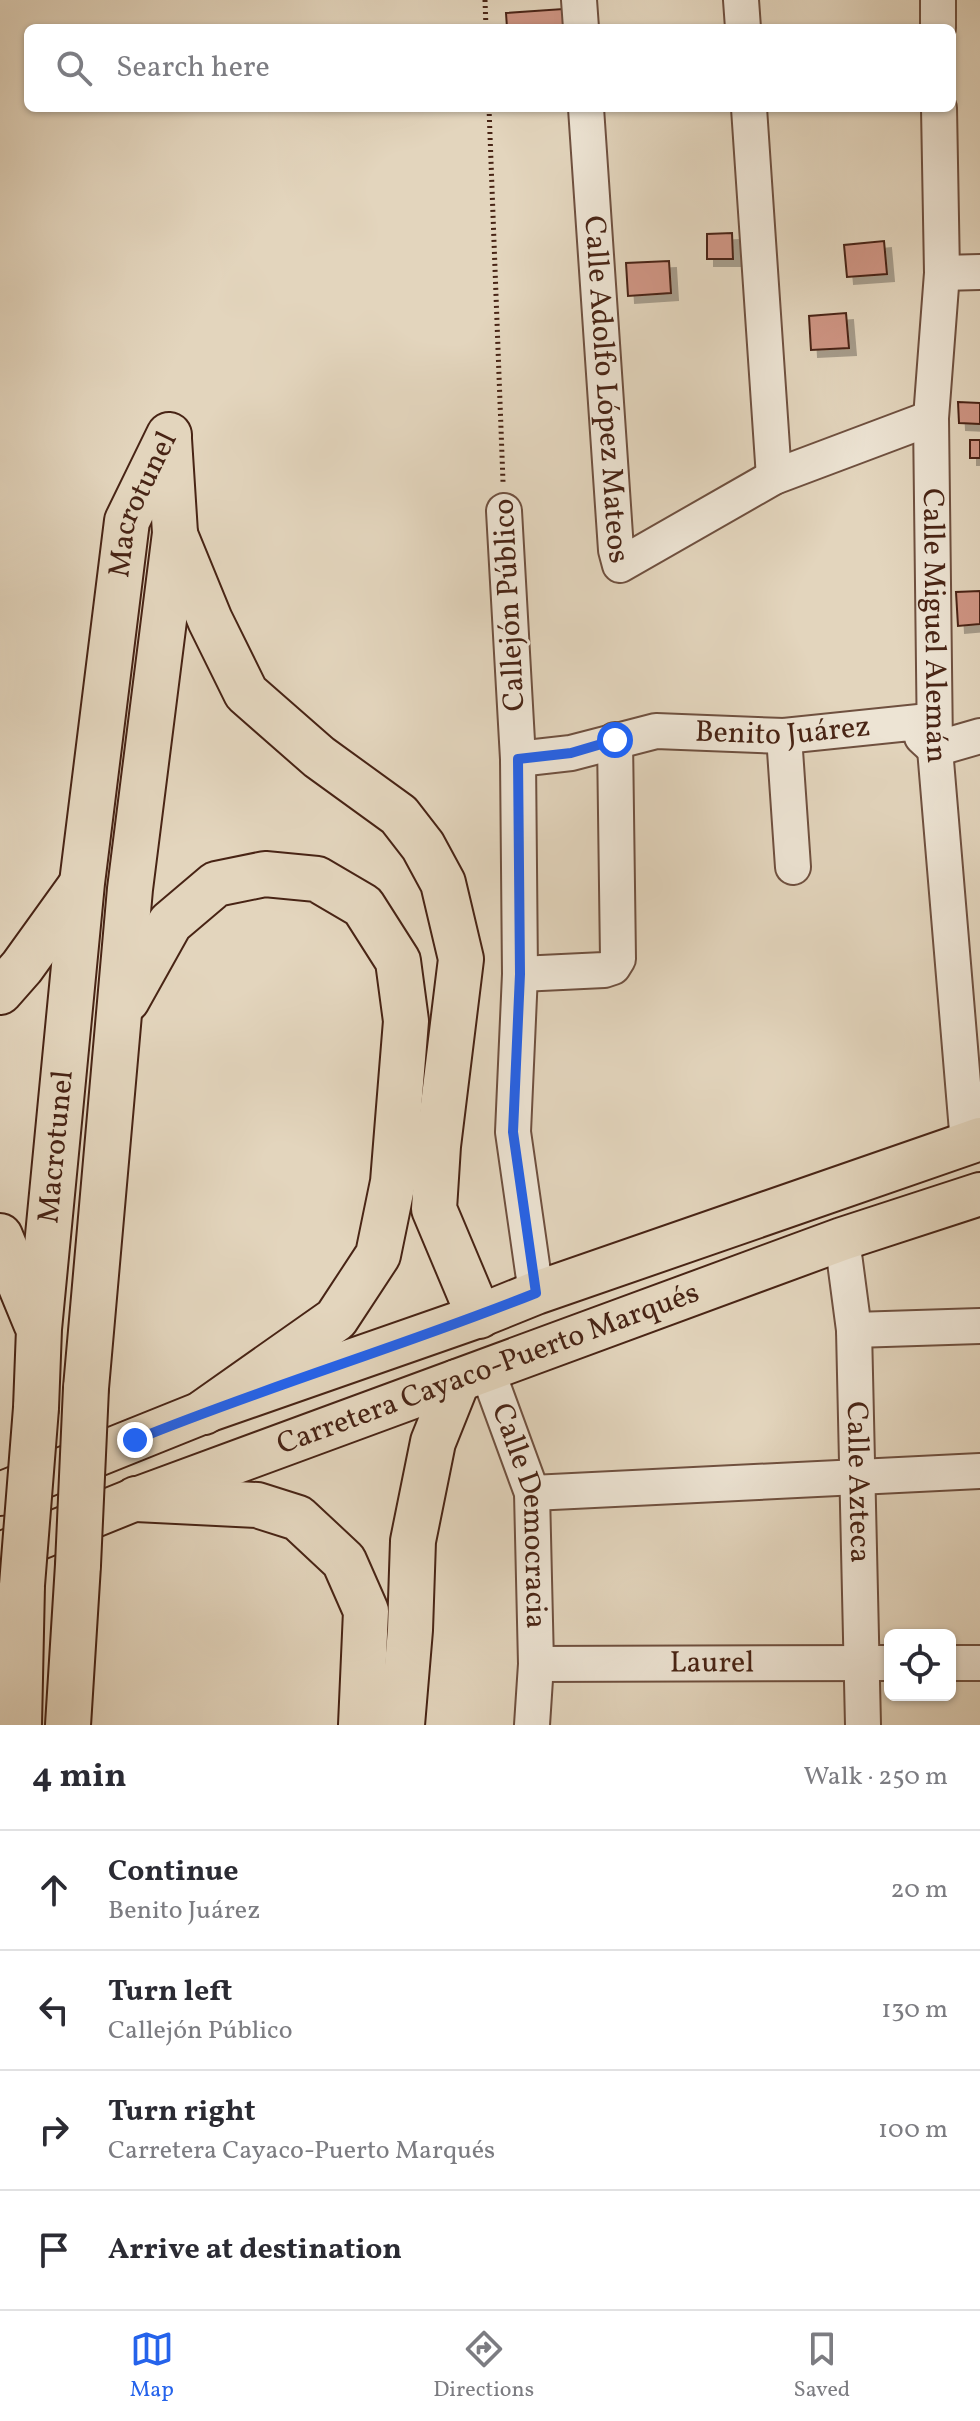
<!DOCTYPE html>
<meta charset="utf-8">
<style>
body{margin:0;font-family:Vollkorn,serif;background:#f7f7f7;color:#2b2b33}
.controls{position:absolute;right:24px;bottom:24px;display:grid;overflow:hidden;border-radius:12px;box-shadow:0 2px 6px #0004}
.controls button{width:72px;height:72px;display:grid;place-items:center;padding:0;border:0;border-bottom:2px solid #e1e1e2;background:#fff;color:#2b2b33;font:40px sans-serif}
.stop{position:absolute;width:24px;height:24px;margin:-18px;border:6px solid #2563eb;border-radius:50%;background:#fff}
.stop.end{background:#2563eb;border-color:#fff;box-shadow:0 2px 8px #0008}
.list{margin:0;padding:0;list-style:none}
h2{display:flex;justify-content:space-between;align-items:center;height:104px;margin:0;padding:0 32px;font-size:34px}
h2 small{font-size:26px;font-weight:400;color:#7c7c81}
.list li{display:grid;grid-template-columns:52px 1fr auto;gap:24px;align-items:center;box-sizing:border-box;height:120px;padding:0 32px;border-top:2px solid #e1e1e2}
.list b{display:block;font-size:30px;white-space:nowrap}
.list p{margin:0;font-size:26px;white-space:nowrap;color:#7c7c81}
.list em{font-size:26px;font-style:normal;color:#7c7c81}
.icon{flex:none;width:44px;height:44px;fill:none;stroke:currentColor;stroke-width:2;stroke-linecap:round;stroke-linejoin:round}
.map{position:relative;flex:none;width:980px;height:1725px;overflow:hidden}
.search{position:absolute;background:#fff;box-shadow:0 2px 6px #0004;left:24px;right:24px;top:24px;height:88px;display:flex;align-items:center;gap:20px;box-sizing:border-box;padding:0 28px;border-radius:12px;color:#7c7c81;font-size:30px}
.sheet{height:584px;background:#fff}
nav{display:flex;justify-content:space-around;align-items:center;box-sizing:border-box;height:112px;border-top:2px solid #e1e1e2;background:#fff;font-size:22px;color:#7c7c81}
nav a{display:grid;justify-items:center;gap:4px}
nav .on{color:#2563eb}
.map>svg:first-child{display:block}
</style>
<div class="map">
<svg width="980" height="1725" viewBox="0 0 980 1725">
<defs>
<filter id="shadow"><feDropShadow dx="7" dy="7" stdDeviation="0" flood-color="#0004"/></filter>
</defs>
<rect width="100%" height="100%" fill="#e3d5bd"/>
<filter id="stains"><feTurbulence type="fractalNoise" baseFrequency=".0025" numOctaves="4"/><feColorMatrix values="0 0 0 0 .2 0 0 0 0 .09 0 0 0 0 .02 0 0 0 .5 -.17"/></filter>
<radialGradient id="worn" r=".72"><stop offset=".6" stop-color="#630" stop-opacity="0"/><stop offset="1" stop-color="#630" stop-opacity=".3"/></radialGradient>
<path fill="#cf9584" stroke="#482415" stroke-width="2" filter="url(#shadow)" d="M563,9l1,19h-57l-1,-15z
M732,233l1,26h-26v-25z
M884,241l3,33 -40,3 -3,-32z
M669,261l2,32 -43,3 -2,-33z
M846,313l3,35 -38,2 -2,-34z
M958,402l22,1v21l-21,-1z
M970,440h10v18h-10z
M980,591v33l-22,2 -2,-34z"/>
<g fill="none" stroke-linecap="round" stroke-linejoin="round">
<g stroke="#6f503f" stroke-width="38">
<g id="minor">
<path d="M579,0l2,28"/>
<path d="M741,0l2,28"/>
<path d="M938,0v28"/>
<path id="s1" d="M586,108l30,442 4,15 154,-88 157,-59"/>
<path d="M749,108l25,369"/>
<path id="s2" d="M939,108l3,165 -11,145 4,331 33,394"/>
<path d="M942,273l38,-1"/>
<path d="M504,511l14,248 2,215 -7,158 23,161"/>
<path d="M784,736l9,131"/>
<path id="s3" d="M518,759l53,-6 85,-22 128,5 135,-14 3,15 13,12 45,-13"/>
<path d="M520,974l84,-4 9,-3 5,-8 -3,-219"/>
<path id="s4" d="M842,1239l12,91 9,395"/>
<path d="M854,1330l126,-4"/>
<path id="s5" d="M487,1370l45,123 4,171 -4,61"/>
<path d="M532,1493l448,-22"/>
<path d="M950,1663h30"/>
<path id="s6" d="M536,1664l354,-1"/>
</g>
</g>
<g stroke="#482415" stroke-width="46">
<g id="major">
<path d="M0,1494l204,-82 275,-96 57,-23 444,-154"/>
<path id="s7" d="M0,1554l136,-55 706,-260 138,-45"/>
</g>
</g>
<g stroke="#482415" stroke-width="48">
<g id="highway">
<path d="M176,537l34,83 36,73 73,64 80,58 24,31 20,37 18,76 -23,187 -4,63 45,107"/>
<path d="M0,992l22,-25 59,-82"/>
<path d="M127,1000l43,-77 46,-39 49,-10 52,5 46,27 35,55 8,60 -13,161 -15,73 -42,64 -132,93"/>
<path d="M0,1236l36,87"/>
<path d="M86,1388l44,-499 45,-356 -6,-94"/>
<path id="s8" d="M36,1408l3,-79 43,-446 45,-362 42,-86"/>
<path d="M136,1499l121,6 41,13 46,43 22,50 -5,114"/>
<path d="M19,1725l3,-140"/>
<path d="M68,1725l10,-160"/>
<path d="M402,1725l8,-95 3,-89 20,-99 24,-60"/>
</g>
</g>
<path stroke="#482415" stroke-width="5" stroke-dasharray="2 4" stroke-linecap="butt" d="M485,0l1,28
M489,108l14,374"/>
<use href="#minor" stroke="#ede4d4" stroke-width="34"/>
<use href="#major" stroke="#e3d5bd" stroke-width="42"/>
<use href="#highway" stroke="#e3d5bd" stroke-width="44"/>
<g stroke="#482415" stroke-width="48" stroke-linecap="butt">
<path id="highway-bridge" d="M78,1565l8,-177
M22,1585l14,-177"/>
</g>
<use href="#highway-bridge" stroke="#e3d5bd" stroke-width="44"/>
</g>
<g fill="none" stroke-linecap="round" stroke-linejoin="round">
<path stroke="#2563eb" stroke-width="10" d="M135,1440c132,-54 269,-94 401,-147l-23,-161 7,-158 -2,-215 53,-6 44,-13"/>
</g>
<g text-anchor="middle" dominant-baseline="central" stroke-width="6" stroke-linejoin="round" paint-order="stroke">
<g font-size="30" fill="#482415" stroke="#ede4d4">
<text stroke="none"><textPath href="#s1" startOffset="282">Calle Adolfo López Mateos</textPath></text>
<text stroke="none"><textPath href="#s8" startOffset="912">Macrotunel</textPath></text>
<text transform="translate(510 605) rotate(-93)">Callejón Público</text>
<text stroke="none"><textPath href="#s2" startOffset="518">Calle Miguel Alemán</textPath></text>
<text stroke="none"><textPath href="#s3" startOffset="268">Benito Juárez</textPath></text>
<text stroke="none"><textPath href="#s8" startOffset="262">Macrotunel</textPath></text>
<text stroke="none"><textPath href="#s7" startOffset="522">Carretera Cayaco-Puerto Marqués</textPath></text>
<text stroke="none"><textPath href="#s4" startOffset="244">Calle Azteca</textPath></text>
<text stroke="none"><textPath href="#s5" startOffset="152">Calle Democracia</textPath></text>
<text stroke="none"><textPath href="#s6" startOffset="176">Laurel</textPath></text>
</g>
</g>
<rect width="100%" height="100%" filter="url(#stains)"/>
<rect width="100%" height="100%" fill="url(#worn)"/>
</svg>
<div class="controls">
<button><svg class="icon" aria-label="locate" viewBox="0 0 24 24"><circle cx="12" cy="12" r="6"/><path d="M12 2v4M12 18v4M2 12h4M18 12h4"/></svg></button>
</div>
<div class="stop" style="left:615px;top:740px"></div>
<div class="stop end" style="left:135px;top:1440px"></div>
<div class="search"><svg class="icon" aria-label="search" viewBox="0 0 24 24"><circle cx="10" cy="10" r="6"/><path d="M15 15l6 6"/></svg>Search here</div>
</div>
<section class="sheet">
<h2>4 min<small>Walk · 250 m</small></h2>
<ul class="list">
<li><svg class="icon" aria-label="ahead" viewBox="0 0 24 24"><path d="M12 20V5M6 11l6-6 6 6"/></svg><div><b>Continue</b><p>Benito Juárez</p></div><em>20 m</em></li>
<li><svg class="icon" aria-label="left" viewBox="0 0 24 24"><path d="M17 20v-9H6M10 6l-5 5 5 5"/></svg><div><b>Turn left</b><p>Callejón Público</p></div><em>130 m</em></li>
<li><svg class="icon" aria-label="right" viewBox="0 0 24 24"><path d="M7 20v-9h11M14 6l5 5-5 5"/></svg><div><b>Turn right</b><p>Carretera Cayaco-Puerto Marqués</p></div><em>100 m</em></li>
<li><svg class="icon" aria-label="arrive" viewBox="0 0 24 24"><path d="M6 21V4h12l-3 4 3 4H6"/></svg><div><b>Arrive at destination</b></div></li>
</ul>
</section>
<nav>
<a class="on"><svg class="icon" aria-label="map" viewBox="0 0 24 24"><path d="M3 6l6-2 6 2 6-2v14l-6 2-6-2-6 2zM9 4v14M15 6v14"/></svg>Map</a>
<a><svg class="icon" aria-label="directions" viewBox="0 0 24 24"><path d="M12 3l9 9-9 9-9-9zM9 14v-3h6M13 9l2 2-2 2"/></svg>Directions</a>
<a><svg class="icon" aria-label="saved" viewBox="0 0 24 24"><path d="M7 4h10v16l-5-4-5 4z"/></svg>Saved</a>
</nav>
